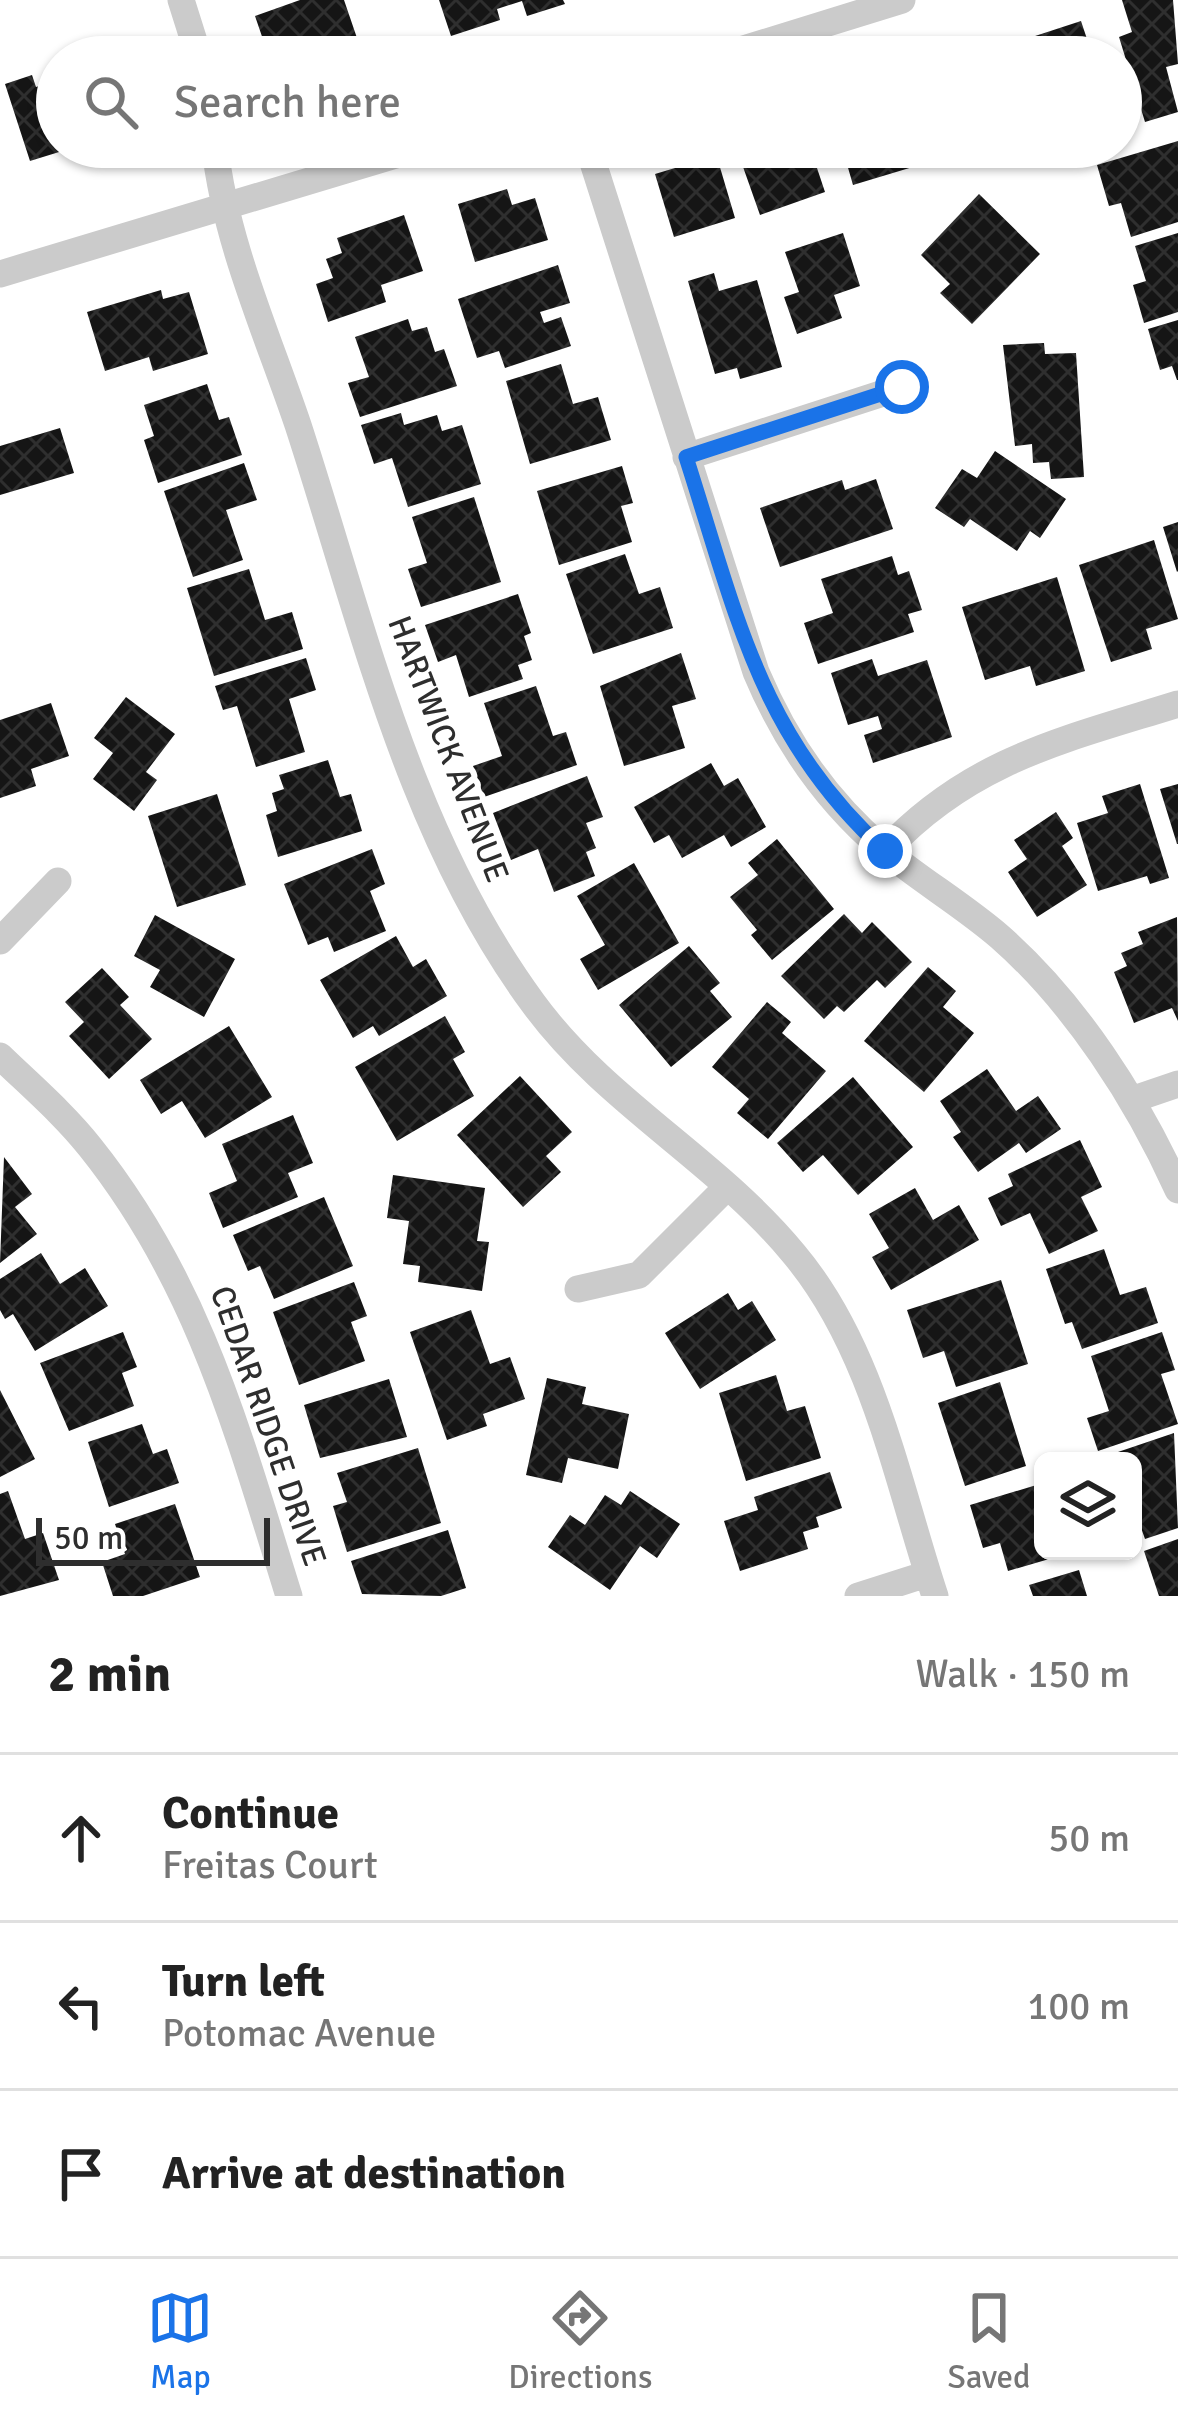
<!DOCTYPE html>
<meta charset="utf-8">
<style>
body{margin:0;font-family:Signika,sans-serif;background:#f2f2f2;color:#222}
.controls{position:absolute;right:36px;bottom:36px;display:grid;overflow:hidden;border-radius:18px;box-shadow:0 3px 9px #0004}
.controls button{width:108px;height:108px;display:grid;place-items:center;padding:0;border:0;border-bottom:3px solid #e0e0e0;background:#fff;color:#222;font:60px sans-serif}
.scale{position:absolute;left:36px;bottom:30px;width:234px;box-sizing:border-box;padding-left:12px;border:6px solid #2e2e2e;border-top:0;font-size:33px;line-height:42px;white-space:nowrap;color:#2e2e2e;-webkit-text-stroke:9px #fff;paint-order:stroke}
.stop{position:absolute;width:36px;height:36px;margin:-27px;border:9px solid #1a73e8;border-radius:50%;background:#fff}
.stop.end{background:#1a73e8;border-color:#fff;box-shadow:0 3px 12px #0008}
.list{margin:0;padding:0;list-style:none}
h2{display:flex;justify-content:space-between;align-items:center;height:156px;margin:0;padding:0 48px;font-size:51px}
h2 small{font-size:39px;font-weight:400;color:#767676}
.list li{display:grid;grid-template-columns:78px 1fr auto;gap:36px;align-items:center;box-sizing:border-box;height:168px;padding:0 48px;border-top:3px solid #e0e0e0}
.list b{display:block;font-size:45px;white-space:nowrap}
.list p{margin:0;font-size:39px;white-space:nowrap;color:#767676}
.list em{font-size:39px;font-style:normal;color:#767676}
.icon{flex:none;width:66px;height:66px;fill:none;stroke:currentColor;stroke-width:2;stroke-linecap:round;stroke-linejoin:round}
.map{position:relative;flex:none;width:1178px;height:1596px;overflow:hidden}
.search{position:absolute;background:#fff;box-shadow:0 3px 9px #0004;left:36px;right:36px;top:36px;height:132px;display:flex;align-items:center;gap:30px;box-sizing:border-box;padding:0 42px;border-radius:66px;color:#767676;font-size:45px}
.sheet{height:660px;background:#fff}
nav{display:flex;justify-content:space-around;align-items:center;box-sizing:border-box;height:168px;border-top:3px solid #e0e0e0;background:#fff;font-size:33px;color:#767676}
nav a{display:grid;justify-items:center;gap:6px}
nav .on{color:#1a73e8}
.map>svg:first-child{display:block}
</style>
<div class="map">
<svg width="1178" height="1596" viewBox="0 0 1178 1596">
<defs>
<pattern id="building-cross-hatch" width="8" height="8" patternUnits="userSpaceOnUse" patternTransform="scale(3)"><rect width="8" height="8" fill="#151515"/><path d="M0 0l8 8M0 8l8-8" fill="none" stroke="#2f2f2f"/></pattern>
</defs>
<rect width="100%" height="100%" fill="#fff"/>
<path fill="url(#building-cross-hatch)" d="M300,0h44l13,38 -12,4 5,15h-81l-14,-41z
M439,0h124l2,4 -38,12 -5,-15 -25,8 3,11 -49,16z
M1122,0h51l5,64 -12,3 12,45 -33,10 -26,-85 13,-5z
M1081,21l12,36h-81l-4,-12z
M32,75l4,12 21,-7v67l15,1 -42,13 -25,-77z
M1178,141v81l-47,15 -10,-34 -12,3 -12,-41z
M680,147h34l21,71 -61,19 -19,-63 30,-9z
M736,147h89l6,16 -14,5 8,24 -65,23z
M842,147h69l5,19 -63,19z
M944,147h62v1l-57,18z
M507,189l5,16 23,-7 13,42 -73,22 -17,-58z
M979,194l61,60 -68,70 -32,-31 10,-9 -29,-29z
M404,215l19,56 -42,14 5,17 -58,20 -12,-38 17,-6 -7,-19 16,-6 -5,-15z
M843,233l17,53 -26,9 8,23 -45,16 -13,-37 15,-5 -14,-40z
M1178,233v79l-34,11 -11,-38 13,-4 -11,-35z
M558,265l12,38 -30,9 4,11 17,-6 10,29 -66,22 -6,-17 -22,7 -19,-59z
M714,273l5,18 38,-11 25,87 -42,12 -3,-11 -22,6 -27,-93z
M161,290l2,9 26,-7 19,62 -55,17 -4,-14 -44,14 -18,-59z
M408,319l4,12 15,-4 8,25 9,-3 13,37 -97,31 -12,-34 21,-6 -14,-40z
M1178,320v60h-1l-5,-14 -12,4 -12,-41z
M1044,343l1,11 31,-1 8,124 -33,2 -2,-17 -16,1 -1,-19 -17,2 -12,-101z
M561,364l12,40 25,-7 13,43 -81,24 -24,-83z
M207,384l12,36 10,-3 13,38 -84,28 -14,-43 10,-4 -10,-31z
M401,413l3,12 33,-10 5,16 20,-6 19,59 -73,23 -16,-49 -18,6 -13,-39z
M60,428l14,45 -74,22v-49z
M995,451l71,48 -26,39 -10,-7 -13,20 -47,-32 -6,8 -29,-19 27,-39 15,9z
M244,463l13,37 -31,10 17,50 -50,17 -29,-86z
M622,466l11,37 -12,3 11,36 -73,23 -22,-74z
M876,479l17,50 -113,38 -20,-59 82,-28 3,10z
M474,497l27,85 -80,25 -13,-38 19,-6 -15,-46z
M1178,522v49l-1,1 -14,-45z
M1154,540l24,79 -32,10 6,20 -41,13 -32,-97z
M625,554l14,40 21,-7 13,41 -80,26 -27,-80z
M892,556l6,19 11,-4 13,39 -14,4 6,18 -96,32 -14,-41 29,-10 -12,-34z
M249,569l16,51 27,-8 11,37 -89,27 -27,-88z
M1057,577l28,94 -49,15 -6,-20 -45,14 -23,-73z
M518,594l13,39 -7,3 8,24 -14,5 5,14 -54,18 -13,-42 -18,7 -13,-37z
M681,653l15,46 -24,7 13,42 -61,18 -24,-80z
M306,658l10,32 -27,9 16,53 -49,15 -19,-61 -14,4 -8,-24z
M872,659l6,17 49,-16 25,77 -79,26 -9,-28 18,-6 -4,-13 -30,9 -17,-52z
M536,686l17,50 13,-4 11,33 -93,32 -11,-31 29,-10 -18,-53z
M126,697l49,37 -29,38 11,8 -23,31 -41,-32 20,-26 -19,-15z
M51,703l18,53 -38,13 5,17 -36,12v-78z
M328,760l12,37 11,-3 11,37 -84,26 -12,-42 11,-4 -5,-18 12,-4 -5,-14z
M711,763l13,23 14,-8 28,49 -35,20 -7,-12 -42,23 -13,-23 -15,8 -20,-36z
M587,776l16,41 -17,6 10,25 -10,4 9,24 -41,16 -16,-43 -27,11 -18,-47z
M1140,784l29,94 -19,6 -3,-8 -49,15 -21,-68 31,-10 -6,-17z
M1178,784v60h-1l-17,-55z
M217,794l29,91 -69,22 -29,-91z
M1056,812l17,26 -11,8 25,39 -50,32 -29,-45 19,-13 -13,-19z
M777,839l57,70 -62,51 -21,-25 6,-5 -27,-33 28,-22 -10,-12z
M372,849l13,35 -15,7 16,40 -52,21 -6,-15 -20,8 -24,-61z
M634,863l45,80 -81,47 -18,-31 25,-14 -28,-49z
M844,914l18,19 10,-11 40,40 -27,26 -8,-8 -33,32 -7,-6 -13,13 -43,-43z
M155,915l80,44 -31,58 -54,-30 10,-17 -26,-14z
M1177,917l1,104 -6,-13 -38,15 -20,-51 13,-6 -6,-13 22,-9 -5,-12z
M396,936l17,31 13,-8 21,37 -68,40 -6,-10 -20,12 -33,-58z
M689,946l31,37 -10,8 22,26 -61,50 -52,-62z
M928,967l28,24 -13,16 31,26 -50,59 -60,-51z
M102,968l27,29 -9,8 32,34 -43,40 -40,-43 15,-14 -19,-20z
M767,1002l24,20 -9,11 44,38 -58,68 -31,-26 12,-14 -37,-32z
M445,1016l20,36 -12,7 21,37 -77,45 -42,-74z
M229,1026l43,71 -67,41 -23,-37 -21,13 -21,-34z
M987,1069l29,42 22,-15 23,33 -35,24 -7,-10 -41,29 -25,-35 8,-5 -21,-31z
M520,1076l52,56 -26,24 15,16 -38,35 -66,-72z
M853,1077l60,70 -55,48 -35,-40 -20,17 -26,-29z
M293,1115l20,48 -25,10 10,24 -75,31 -14,-35 28,-12 -15,-37z
M1080,1140l22,47 -21,10 17,34 -49,23 -19,-41 -29,13 -13,-28 25,-12 -5,-12z
M4,1157l28,37 -17,13 22,27 -37,29z
M393,1175l92,13 -8,53 12,1 -7,49 -64,-9 2,-16 -17,-2 6,-43 -22,-3z
M915,1188l18,32 26,-15 20,35 -88,50 -19,-33 17,-9 -20,-34z
M324,1197l29,69 -79,33 -14,-33 -12,5 -15,-36z
M1104,1249l16,46 26,-8 12,36 -76,26 -10,-27 -7,2 -19,-55z
M41,1253l19,31 25,-16 23,38 -73,45 -22,-37 -8,5 -5,-9v-31z
M1001,1280l27,84 -72,23 -12,-36 -21,7 -16,-48z
M354,1282l13,34 -16,6 14,39 -66,24 -26,-73z
M728,1293l10,17 14,-9 24,39 -76,49 -35,-56z
M471,1310l19,54 20,-7 15,42 -42,15 4,12 -40,14 -37,-108z
M123,1332l14,35 -15,6 12,33 -65,25 -29,-68z
M1162,1332l13,38 -14,4 17,50 -80,27 -11,-33 22,-7 -18,-55z
M776,1375l11,36 18,-5 16,52 -75,23 -27,-88z
M547,1378l39,9 -4,17 47,10 -11,55 -50,-11 -6,25 -36,-8z
M389,1379l18,58 -87,21 -16,-53z
M1000,1382l26,84 -61,20 -27,-83z
M0,1390l35,69 -35,18z
M142,1424l11,30 14,-5 12,34 -70,24 -21,-65z
M1174,1433l4,95 -33,11 -12,-34v-44h-15l-3,-8z
M418,1448l23,75 -94,29 -14,-46 14,-4 -10,-29z
M830,1472l12,36 -26,9 3,10 -16,5 5,17 -68,22 -16,-50 34,-11 -4,-13z
M1043,1483v68l30,1 -65,19 -8,-28 -17,5 -13,-43z
M8,1491l17,48 18,-6 16,47 -59,16v-102z
M630,1491l50,33 -23,34 -17,-12 -30,44 -62,-43 22,-32 15,10 20,-30 16,10z
M175,1504l25,73 -57,19h-30l-11,-34 23,-8 -10,-30z
M448,1530l18,58 -25,8 -79,-2 -11,-33z
M1178,1539v57h-19l-15,-45z
M1079,1570l8,26h-54l-4,-11z"/>
<g fill="none" stroke-linecap="round" stroke-linejoin="round">
<path stroke="#cbcbcb" stroke-width="27" d="M181,0l18,57
M718,57l184,-57
M215,147c10,94 53,189 83,278 64,196 111,410 235,578 72,99 184,157 261,251 79,94 103,227 141,342
M588,147l168,525c29,69 69,128 127,177 37,31 80,56 117,88 75,66 137,162 178,253
M0,274l422,-127
M686,457l216,-70
M885,851c85,-91 178,-111 293,-147
M0,941l58,-60
M0,1056c30,29 64,58 90,91 109,136 148,286 199,449
M1131,1100l47,-16
M578,1289l61,-14 88,-88
M858,1596l69,-22"/>
</g>
<g fill="none" stroke-linecap="round" stroke-linejoin="round">
<path stroke="#1a73e8" stroke-width="15" d="M885,851c-126,-114 -149,-239 -199,-394l216,-70"/>
</g>
<g text-anchor="middle" dominant-baseline="central" stroke-width="12" stroke-linejoin="round" paint-order="stroke">
<g font-size="33" fill="#2e2e2e" stroke="#fff">
<text transform="translate(448 749) rotate(69)">HARTWICK AVENUE</text>
<text transform="translate(268 1426) rotate(71)">CEDAR RIDGE DRIVE</text>
</g>
</g>
</svg>
<div class="controls">
<button><svg class="icon" aria-label="layers" viewBox="0 0 24 24"><path d="M12 4l9 5-9 5-9-5zM3 14l9 5 9-5"/></svg></button>
</div>
<div class="scale">50 m</div>
<div class="stop" style="left:902px;top:387px"></div>
<div class="stop end" style="left:885px;top:851px"></div>
<div class="search"><svg class="icon" aria-label="search" viewBox="0 0 24 24"><circle cx="10" cy="10" r="6"/><path d="M15 15l6 6"/></svg>Search here</div>
</div>
<section class="sheet">
<h2>2 min<small>Walk · 150 m</small></h2>
<ul class="list">
<li><svg class="icon" aria-label="ahead" viewBox="0 0 24 24"><path d="M12 20V5M6 11l6-6 6 6"/></svg><div><b>Continue</b><p>Freitas Court</p></div><em>50 m</em></li>
<li><svg class="icon" aria-label="left" viewBox="0 0 24 24"><path d="M17 20v-9H6M10 6l-5 5 5 5"/></svg><div><b>Turn left</b><p>Potomac Avenue</p></div><em>100 m</em></li>
<li><svg class="icon" aria-label="arrive" viewBox="0 0 24 24"><path d="M6 21V4h12l-3 4 3 4H6"/></svg><div><b>Arrive at destination</b></div></li>
</ul>
</section>
<nav>
<a class="on"><svg class="icon" aria-label="map" viewBox="0 0 24 24"><path d="M3 6l6-2 6 2 6-2v14l-6 2-6-2-6 2zM9 4v14M15 6v14"/></svg>Map</a>
<a><svg class="icon" aria-label="directions" viewBox="0 0 24 24"><path d="M12 3l9 9-9 9-9-9zM9 14v-3h6M13 9l2 2-2 2"/></svg>Directions</a>
<a><svg class="icon" aria-label="saved" viewBox="0 0 24 24"><path d="M7 4h10v16l-5-4-5 4z"/></svg>Saved</a>
</nav>
